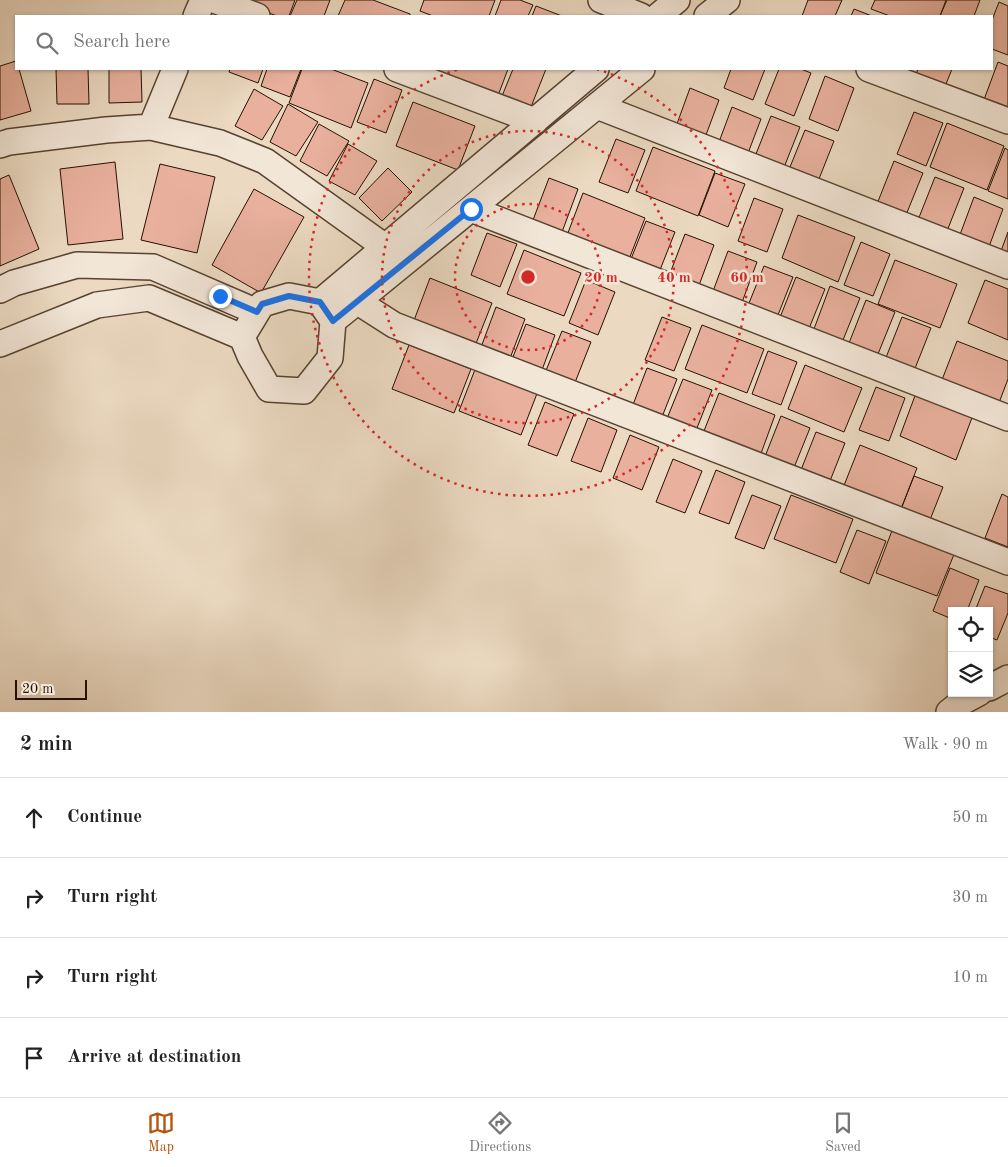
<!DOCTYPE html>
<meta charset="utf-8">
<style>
body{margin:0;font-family:"Old Standard TT",serif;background:#f6f6f6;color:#222}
.controls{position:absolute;right:15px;bottom:15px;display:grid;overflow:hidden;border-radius:0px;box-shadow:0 1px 4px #0004}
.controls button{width:45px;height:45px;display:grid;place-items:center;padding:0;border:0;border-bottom:1px solid #e0e0e0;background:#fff;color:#222;font:25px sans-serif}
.scale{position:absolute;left:15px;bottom:12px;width:72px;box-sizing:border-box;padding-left:5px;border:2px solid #261000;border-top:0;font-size:14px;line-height:18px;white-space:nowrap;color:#261000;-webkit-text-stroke:4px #f2e6d7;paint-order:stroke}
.stop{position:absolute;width:15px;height:15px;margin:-11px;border:4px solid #1a73e8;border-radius:50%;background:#fff}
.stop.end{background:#1a73e8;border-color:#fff;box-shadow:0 1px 5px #0008}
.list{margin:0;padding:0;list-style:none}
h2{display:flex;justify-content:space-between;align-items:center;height:65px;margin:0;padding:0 20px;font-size:21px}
h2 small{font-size:16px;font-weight:400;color:#767676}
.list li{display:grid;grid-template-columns:32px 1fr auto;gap:15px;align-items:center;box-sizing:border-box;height:80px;padding:0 20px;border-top:1px solid #e0e0e0}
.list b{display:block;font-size:19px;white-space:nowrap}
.list em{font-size:16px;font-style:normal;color:#767676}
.icon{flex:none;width:28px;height:28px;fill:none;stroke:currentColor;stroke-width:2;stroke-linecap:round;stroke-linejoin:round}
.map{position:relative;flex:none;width:1008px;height:712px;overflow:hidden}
.search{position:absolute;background:#fff;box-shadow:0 1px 4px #0004;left:15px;right:15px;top:15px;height:55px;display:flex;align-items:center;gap:12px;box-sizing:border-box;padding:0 18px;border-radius:0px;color:#767676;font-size:19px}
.sheet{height:385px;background:#fff}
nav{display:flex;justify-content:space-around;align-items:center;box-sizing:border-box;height:70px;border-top:1px solid #e0e0e0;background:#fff;font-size:14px;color:#767676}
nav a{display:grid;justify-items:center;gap:2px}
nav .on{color:#b45309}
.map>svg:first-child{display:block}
</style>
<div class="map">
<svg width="1008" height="712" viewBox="0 0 1008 712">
<rect width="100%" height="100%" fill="#ebd9c1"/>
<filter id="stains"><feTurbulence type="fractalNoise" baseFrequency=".004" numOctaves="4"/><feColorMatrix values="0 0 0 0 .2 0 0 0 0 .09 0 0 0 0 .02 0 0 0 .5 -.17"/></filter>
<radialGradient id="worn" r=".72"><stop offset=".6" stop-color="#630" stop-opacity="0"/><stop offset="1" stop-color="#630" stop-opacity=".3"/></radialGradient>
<path fill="#e8b09d" stroke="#261000" d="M234,0h61l-6,16h-12z
M297,0h33l-6,16h-34z
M345,0h28l37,14v2h-72z
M424,0h71l-6,16h-56l-13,-5z
M501,0h19l13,5 -5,11h-33z
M808,0h34l-7,16h-33z
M875,0h71l-6,16h-50l-19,-7z
M947,0h33l-6,16h-34z
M999,2l9,4v49l-16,-6v-29z
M536,6l26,10h-30z
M854,9l18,7h-21z
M16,61v8h3l12,42 -31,9v-54z
M998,62l10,4v49l-26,-10z
M56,69h32l1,35h-32z
M109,69h32l1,33 -33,1z
M230,69h33l-5,14 -29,-11z
M267,69h34l-11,28 -29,-11z
M302,69h29l37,14 -17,45 -62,-25z
M437,69h71l-12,32 -62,-24z
M513,69h33l-17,43 -29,-11z
M731,69h34l-12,31 -29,-12z
M779,69h22l10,4 -17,43 -29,-12z
M918,69h34l-8,20 -29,-12z
M825,76l29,12 -16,43 -29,-12z
M374,79l28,11 -16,43 -29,-11z
M690,88l29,12 -16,43 -29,-11z
M254,89l29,17 -21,34 -27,-14z
M413,102l62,24 -17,44 -62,-24z
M288,104l30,18 -22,34 -26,-14z
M732,107l29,12 -16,42 -29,-11z
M914,112l29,11 -17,43 -29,-12z
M771,116l29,11 -17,43 -29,-11z
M947,123l57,23 -17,44 -57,-23z
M319,124l30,17 -22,35 -27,-15z
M805,130l29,11 -17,43 -29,-12z
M616,139l29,11 -17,43 -29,-11z
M348,144l29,17 -22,34 -26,-14z
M653,147l62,24 -17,45 -62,-25z
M1005,148l3,2v49l-20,-8z
M894,161l29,12 -17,42 -29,-11z
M115,162l8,77 -55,6 -8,-76z
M160,164l55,13 -18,76 -56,-13z
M388,168l24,24 -30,29 -23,-23z
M715,173l30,11 -17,43 -29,-12z
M9,175l30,74 -39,17v-87z
M935,177l29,11 -17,43 -29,-11z
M549,178l29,11 -16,43 -29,-12z
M254,189l50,28 -43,76 -49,-28z
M583,193l62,25 -17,44 -62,-24z
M974,197l29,12 -16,43 -29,-12z
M754,198l29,11 -16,43 -29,-11z
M798,215l57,22 -17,45 -56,-24z
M646,221l29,11 -17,43 -29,-11z
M1008,232v22l-7,-3z
M487,233l30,11 -17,43 -29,-12z
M685,234l29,11 -16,43 -29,-12z
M861,242l29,12 -17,42 -29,-11z
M524,250l57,23 -17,43 -57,-22z
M728,251l29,11 -16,43 -29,-11z
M895,260l62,24 -17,44 -62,-24z
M764,266l29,11 -17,43 -29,-12z
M796,277l29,12 -17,42 -29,-11z
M430,278l62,25 -17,43 -62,-23z
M586,280l29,12 -17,43 -29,-12z
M985,280l23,9v51l-40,-17z
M830,286l30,12 -17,42 -29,-11z
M866,300l29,12 -17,42 -29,-11z
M496,307l29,12 -16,42 -29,-11z
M662,317l29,11 -17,43 -29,-11z
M902,317l29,11 -17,43 -29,-11z
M526,324l29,11 -16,43 -30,-11z
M702,325l62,24 -17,44 -62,-24z
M562,331l29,11 -17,43 -29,-12z
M957,341l51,20v18l-11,29 -57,-23z
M409,345l62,24 -17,44 -62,-24z
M768,351l29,11 -16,43 -29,-11z
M805,365l57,23 -18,44 -56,-23z
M476,367l62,24 -17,44 -62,-24z
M647,368l30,11 -17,43 -29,-12z
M683,379l29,11 -17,43 -29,-12z
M876,387l29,11 -16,43 -30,-11z
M719,393l56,22 -16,44 -57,-23z
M916,393l57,22 -17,45 -56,-24z
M545,402l29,12 -17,42 -29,-11z
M781,416l29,12 -17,42 -29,-11z
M588,418l29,12 -16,42 -30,-11z
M816,432l29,11 -17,43 -29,-11z
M630,435l29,12 -17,43 -29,-12z
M860,445l57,23 -17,44 -57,-24z
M673,459l29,12 -17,42 -29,-11z
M716,470l29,12 -16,42 -30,-11z
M914,476l29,11 -17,43 -29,-11z
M1002,494l6,3v50l-23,-9z
M752,495l29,11 -17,43 -29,-11z
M791,495l62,24 -17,44 -62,-24z
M893,528l62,24 -18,44 -61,-23z
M857,530l29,11 -17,43 -29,-12z
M950,568l29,12 -12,31h-15v8l-19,-8z
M985,586l23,8v19l-11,27 -8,-3v-26h-14z"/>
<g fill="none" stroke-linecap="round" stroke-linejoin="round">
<g stroke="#574230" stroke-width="28">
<path id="street" d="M214,0l43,16
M601,0l40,16
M196,16l7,-16
M658,16l19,-16
M707,16l20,-16
M175,69l-24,58 69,16 45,18 120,86
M397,69l138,52
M869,69l139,52
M597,106l411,160
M0,145l9,-3 97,-12 45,-3
M471,209l537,209
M0,290l14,-7 63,-18 76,2 104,45
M320,302l276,-233
M358,302l36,23 614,237
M333,321l-13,-19 -31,-6 -27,8 -20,33 8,19 19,33 35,2 26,-33 3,-37 309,-252
M0,344l97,-39 52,-7 93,39
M989,688l19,-10
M949,712l13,-10 17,-9"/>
</g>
<use href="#street" stroke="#f2e6d7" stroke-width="25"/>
</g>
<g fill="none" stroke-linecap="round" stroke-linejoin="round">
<path stroke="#1a73e8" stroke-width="6" d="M220,296l37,16 5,-8 27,-8 31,6 13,19 138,-112"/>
</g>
<g fill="none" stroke="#d62828" stroke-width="2.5" stroke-dasharray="2.5 5">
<circle cx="528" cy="277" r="73"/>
<circle cx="528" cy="277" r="146"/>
<path d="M597 69A219 219 0 1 1 459 69"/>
</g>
<circle cx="528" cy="277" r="8" fill="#d62828" stroke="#f2e6d7" stroke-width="2.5"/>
<g font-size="15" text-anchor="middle" font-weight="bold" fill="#d62828" stroke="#f2e6d7" stroke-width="5" stroke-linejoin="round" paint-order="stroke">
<text x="601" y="282">20 m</text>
<text x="674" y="282">40 m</text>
<text x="747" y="282">60 m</text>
</g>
<rect width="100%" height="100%" filter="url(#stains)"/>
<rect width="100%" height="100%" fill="url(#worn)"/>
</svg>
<div class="controls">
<button><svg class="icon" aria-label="locate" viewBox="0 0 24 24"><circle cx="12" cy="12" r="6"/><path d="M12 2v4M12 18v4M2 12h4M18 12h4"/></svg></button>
<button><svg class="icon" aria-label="layers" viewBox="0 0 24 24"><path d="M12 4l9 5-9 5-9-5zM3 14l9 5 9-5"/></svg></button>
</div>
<div class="scale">20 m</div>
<div class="stop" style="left:471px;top:209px"></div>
<div class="stop end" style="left:220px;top:296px"></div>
<div class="search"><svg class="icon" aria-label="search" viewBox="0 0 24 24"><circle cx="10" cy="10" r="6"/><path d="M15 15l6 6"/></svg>Search here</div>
</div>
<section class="sheet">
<h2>2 min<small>Walk · 90 m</small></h2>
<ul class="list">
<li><svg class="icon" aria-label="ahead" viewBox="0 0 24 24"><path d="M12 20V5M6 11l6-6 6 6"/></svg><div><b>Continue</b></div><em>50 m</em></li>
<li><svg class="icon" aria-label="right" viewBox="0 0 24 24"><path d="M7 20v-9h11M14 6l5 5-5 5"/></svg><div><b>Turn right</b></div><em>30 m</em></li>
<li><svg class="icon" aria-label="right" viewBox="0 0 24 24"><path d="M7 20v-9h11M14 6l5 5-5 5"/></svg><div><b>Turn right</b></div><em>10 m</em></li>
<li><svg class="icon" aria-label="arrive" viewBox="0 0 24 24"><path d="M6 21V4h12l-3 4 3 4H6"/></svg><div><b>Arrive at destination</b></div></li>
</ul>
</section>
<nav>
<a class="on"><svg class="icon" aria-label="map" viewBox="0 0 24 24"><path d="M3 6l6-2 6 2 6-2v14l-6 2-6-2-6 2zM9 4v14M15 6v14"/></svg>Map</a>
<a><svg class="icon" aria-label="directions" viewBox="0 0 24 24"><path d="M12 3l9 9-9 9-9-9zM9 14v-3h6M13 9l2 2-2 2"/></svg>Directions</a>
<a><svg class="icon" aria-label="saved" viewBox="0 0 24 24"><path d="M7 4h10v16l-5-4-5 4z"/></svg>Saved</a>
</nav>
